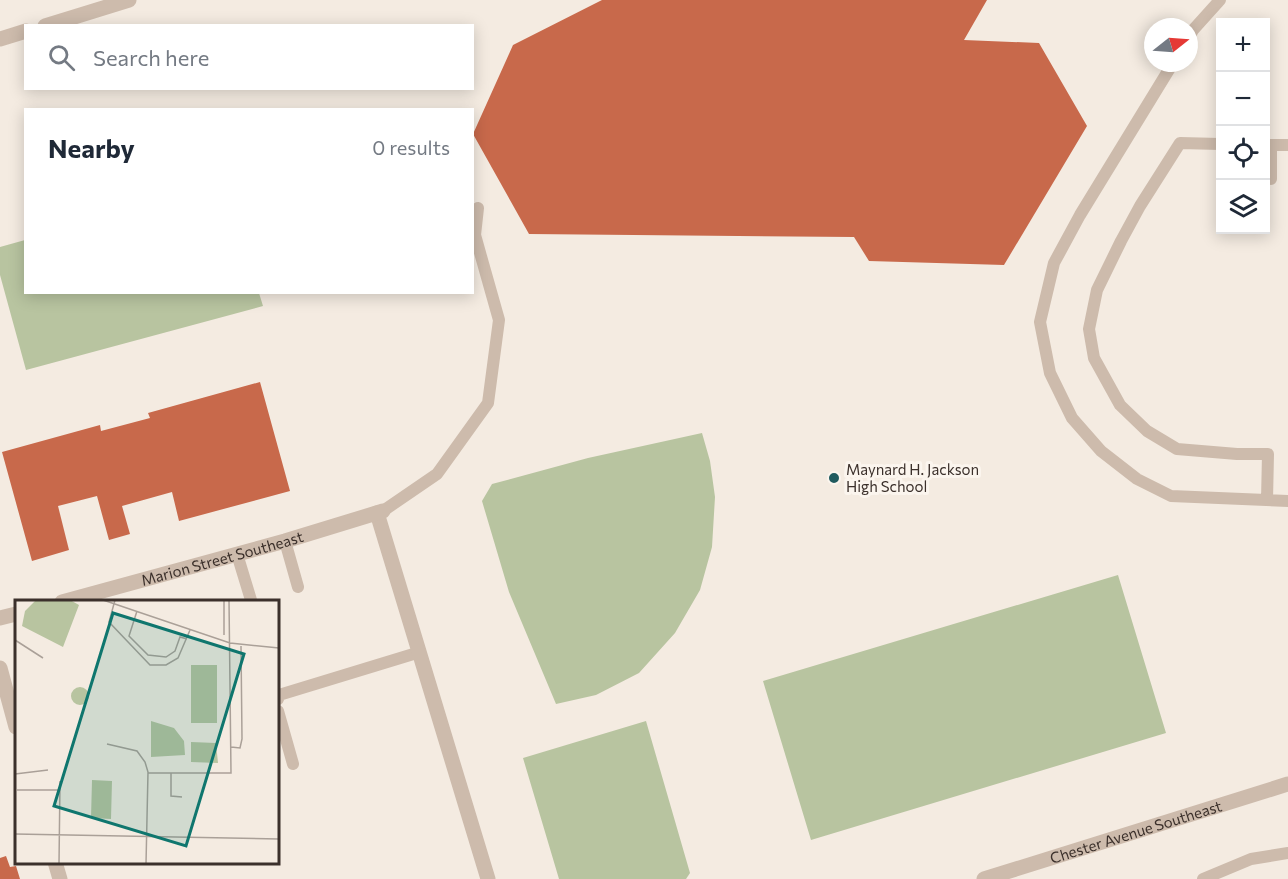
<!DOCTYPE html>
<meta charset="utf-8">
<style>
body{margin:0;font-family:Commissioner,sans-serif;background:#f2f2f3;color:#1f2937}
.controls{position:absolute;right:18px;top:18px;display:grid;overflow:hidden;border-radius:0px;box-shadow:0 3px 15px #0003}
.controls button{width:54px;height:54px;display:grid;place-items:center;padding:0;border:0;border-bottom:2px solid #e0e1e3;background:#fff;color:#1f2937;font:30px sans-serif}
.compass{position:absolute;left:1144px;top:18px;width:54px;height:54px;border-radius:50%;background:#fff;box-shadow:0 3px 15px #0003;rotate:73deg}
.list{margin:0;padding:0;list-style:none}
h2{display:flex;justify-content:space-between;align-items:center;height:78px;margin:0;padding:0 24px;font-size:26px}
h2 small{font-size:20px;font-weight:400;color:#747a83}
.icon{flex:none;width:33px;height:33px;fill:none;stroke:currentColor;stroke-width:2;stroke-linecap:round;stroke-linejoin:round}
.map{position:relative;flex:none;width:1288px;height:879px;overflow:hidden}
.search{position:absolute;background:#fff;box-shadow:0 3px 15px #0003;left:24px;top:24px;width:450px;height:66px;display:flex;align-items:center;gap:15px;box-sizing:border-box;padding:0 21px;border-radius:0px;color:#747a83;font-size:22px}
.panel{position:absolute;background:#fff;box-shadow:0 3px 15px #0003;left:24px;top:108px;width:450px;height:186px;border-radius:0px}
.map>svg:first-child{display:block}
</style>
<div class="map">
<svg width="1288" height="879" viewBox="0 0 1288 879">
<rect width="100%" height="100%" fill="#f4ebe1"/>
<path fill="#b8c4a0" d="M25,240l1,52 233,1 4,13 -237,64 -26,-95v-28z
M702,433l8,28 5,36 -3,50 -12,43 -25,43 -36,40 -43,22 -40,9 -47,-112 -27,-91 10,-17 96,-26z
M1118,575l48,158 -355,107 -48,-159z
M646,721l44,152 -4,6h-127l-36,-121z"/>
<path fill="#c8694b" d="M602,0h385l-23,40 75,3 48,83 -83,139 -135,-4 -15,-24 -325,-3 -56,-100 40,-89z
M260,382l30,109 -111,30 -7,-29 -50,14 8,28 -21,6 -12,-44 -39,10 11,44 -37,11 -30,-109 98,-27 1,6 49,-13 -2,-5z
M6,856l4,11 6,-1 4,13h-20v-21z"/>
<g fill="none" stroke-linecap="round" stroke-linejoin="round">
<path stroke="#cdbbac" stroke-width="12" d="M1189,37l4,-7 27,-30
M1173,63l-93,152 -26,48 -14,59 10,51 22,45 29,33 36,28 34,17 117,5
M1220,144l-40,-1 -40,63 -19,35 -24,49 -8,39 5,29 26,47 27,26 30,18 60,5h31l-1,46
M1266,145h22
M1271,179v-34
M383,511l54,-37 51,-71 11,-83 -24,-85 3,-27
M285,541l13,46
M237,554l14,46
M278,699l1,-4 141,-43
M278,711l15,53
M1203,879l48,-20 37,-6"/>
<g stroke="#cdbbac" stroke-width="15">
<path d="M45,26l84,-26"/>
<path d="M0,39l26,-8"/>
<path d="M377,513l111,366"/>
<path id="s1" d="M62,602l223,-61 98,-30"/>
<path d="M0,618l16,-4"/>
<path d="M0,668l16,59"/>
<path d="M55,862l5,17"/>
<path id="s2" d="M984,879l304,-95"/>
</g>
</g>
<circle fill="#1f5a5e" stroke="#fbf5ee" stroke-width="2" cx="834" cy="478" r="6"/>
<g text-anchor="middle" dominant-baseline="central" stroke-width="6" stroke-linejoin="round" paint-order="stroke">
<g font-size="15" fill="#3b302b" stroke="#fbf5ee" text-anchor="start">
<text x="846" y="469">Maynard H. Jackson<tspan x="846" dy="17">High School</tspan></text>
</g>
<g font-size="15" fill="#3b302b" stroke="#fbf5ee">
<text stroke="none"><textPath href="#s1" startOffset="166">Marion Street Southeast</textPath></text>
<text stroke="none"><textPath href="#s2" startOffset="159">Chester Avenue Southeast</textPath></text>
</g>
</g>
<g transform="translate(15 600)">
<rect width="264" height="264" fill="#f4ebe1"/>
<path d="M21,0h34l9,5 -16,42 -41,-21 3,-15zM176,65h26v58h-26zM56 96a9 9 0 1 1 18 0a9 9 0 1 1-18 0ZM136,121l23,7 10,13 1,14 -34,2zM176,142l25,1 2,20 -27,-1zM77,180l20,1 -1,38 -20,-1z" fill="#b8c4a0"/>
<path fill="none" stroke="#aaa098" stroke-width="1.5" d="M88,0l127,43 49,5M100,0l-6,22 41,43h16l12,-7 12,-28M122,11l-8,25 19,19 18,2 9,-6 5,-14 7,2M209,35v-35M0,40l28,18M92,144l30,7 8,11 3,10 -2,92M216,147l9,1 2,-9 -1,-93M133,173h83l-2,-173M156,173v23l11,1M0,174l33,-4M2,190h43M0,234l264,5M44,264l1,-83"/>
<path fill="#0f766e" fill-opacity="0.15" stroke="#0f766e" stroke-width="3" d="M98,13l131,41 -58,192 -132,-40z"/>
<rect width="264" height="264" fill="none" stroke="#3b302b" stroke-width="3"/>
</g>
</svg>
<div class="controls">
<button>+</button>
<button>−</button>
<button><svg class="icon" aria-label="locate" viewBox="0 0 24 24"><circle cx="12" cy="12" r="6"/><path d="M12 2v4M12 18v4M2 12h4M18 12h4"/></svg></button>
<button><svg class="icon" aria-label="layers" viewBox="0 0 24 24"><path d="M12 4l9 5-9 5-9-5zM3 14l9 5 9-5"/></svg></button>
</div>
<svg class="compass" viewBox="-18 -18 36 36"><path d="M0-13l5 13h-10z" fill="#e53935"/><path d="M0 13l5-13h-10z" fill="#747a83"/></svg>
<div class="search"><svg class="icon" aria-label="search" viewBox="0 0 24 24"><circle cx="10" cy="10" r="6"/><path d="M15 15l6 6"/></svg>Search here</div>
<section class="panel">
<h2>Nearby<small>0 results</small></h2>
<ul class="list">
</ul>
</section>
</div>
